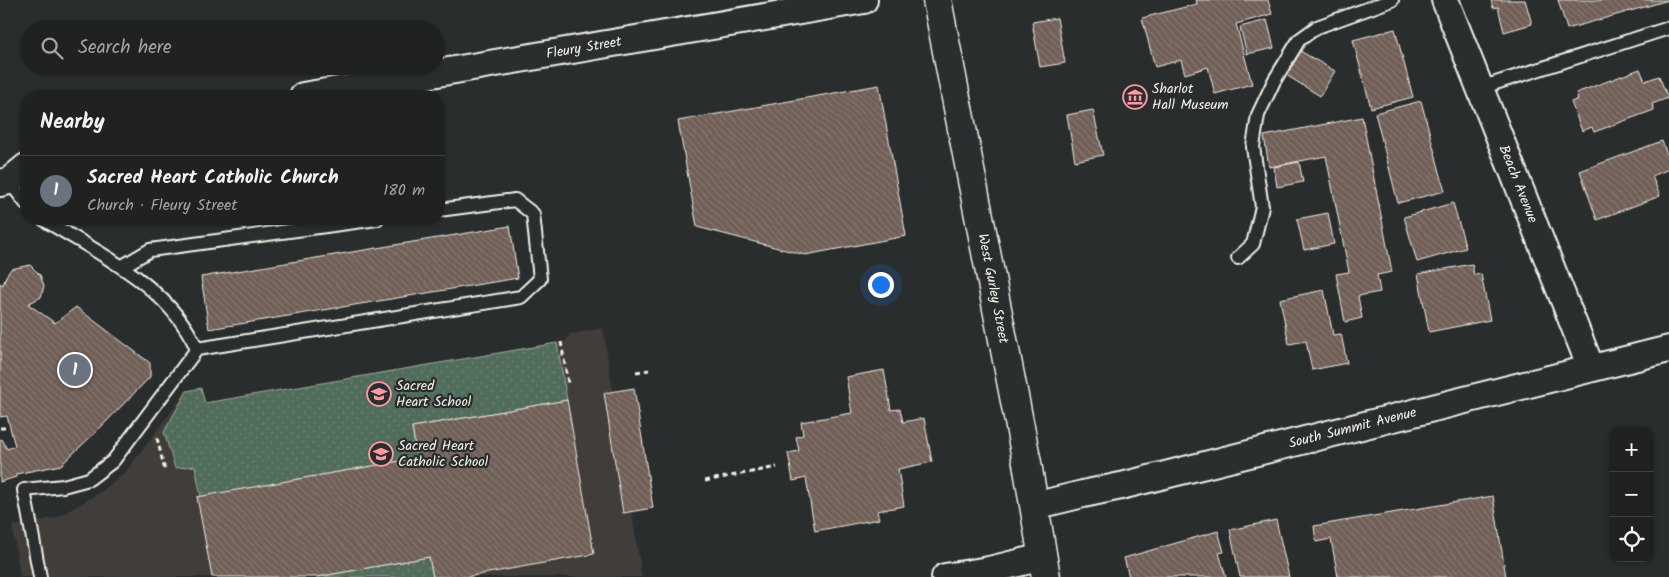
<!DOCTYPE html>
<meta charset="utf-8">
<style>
body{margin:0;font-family:Kalam,sans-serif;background:#2d2f2f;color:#f1f3f6}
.controls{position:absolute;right:15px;bottom:15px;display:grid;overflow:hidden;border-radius:10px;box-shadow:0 1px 4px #0004}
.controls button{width:45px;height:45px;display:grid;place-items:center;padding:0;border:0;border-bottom:1px solid #3d3f40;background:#202222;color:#f1f3f6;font:25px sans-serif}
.you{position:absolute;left:880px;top:284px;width:18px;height:18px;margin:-12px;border:4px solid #fff;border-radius:50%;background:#1a73e8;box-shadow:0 0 0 8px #1a73e833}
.badge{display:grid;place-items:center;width:32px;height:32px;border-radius:50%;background:#8c9099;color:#fff;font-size:16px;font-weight:700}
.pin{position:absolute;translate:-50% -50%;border:2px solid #fff;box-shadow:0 1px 5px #0006}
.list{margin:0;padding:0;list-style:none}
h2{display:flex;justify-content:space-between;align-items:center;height:65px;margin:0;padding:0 20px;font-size:21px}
h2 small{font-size:16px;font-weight:400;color:#a2a4a5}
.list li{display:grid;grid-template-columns:32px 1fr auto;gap:15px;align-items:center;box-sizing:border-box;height:70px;padding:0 20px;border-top:1px solid #3d3f40}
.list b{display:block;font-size:19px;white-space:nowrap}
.list p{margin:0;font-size:16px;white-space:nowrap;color:#a2a4a5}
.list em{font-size:16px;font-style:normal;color:#a2a4a5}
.icon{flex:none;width:28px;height:28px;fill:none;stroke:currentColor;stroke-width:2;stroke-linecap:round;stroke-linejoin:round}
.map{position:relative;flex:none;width:1669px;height:577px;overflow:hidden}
.search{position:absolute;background:#202222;box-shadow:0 1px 4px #0004;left:20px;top:20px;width:425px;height:55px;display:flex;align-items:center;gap:12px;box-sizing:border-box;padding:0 18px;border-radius:28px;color:#a2a4a5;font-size:19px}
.panel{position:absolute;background:#202222;box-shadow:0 1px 4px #0004;left:20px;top:90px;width:425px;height:135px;border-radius:20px}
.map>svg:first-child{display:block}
</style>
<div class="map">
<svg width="1669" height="577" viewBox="0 0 1669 577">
<defs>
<pattern id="grass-dots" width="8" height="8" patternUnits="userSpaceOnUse" patternTransform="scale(1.25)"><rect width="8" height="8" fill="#516c5a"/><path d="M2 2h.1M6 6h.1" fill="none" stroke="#6b8172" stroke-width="1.8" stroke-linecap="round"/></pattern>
<pattern id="building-back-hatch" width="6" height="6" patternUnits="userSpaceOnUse" patternTransform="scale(1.25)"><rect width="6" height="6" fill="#705f57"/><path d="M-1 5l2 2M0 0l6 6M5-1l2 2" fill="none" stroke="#85766f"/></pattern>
</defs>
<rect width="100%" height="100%" fill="#2a2d2e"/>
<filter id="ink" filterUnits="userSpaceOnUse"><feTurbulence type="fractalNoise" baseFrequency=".02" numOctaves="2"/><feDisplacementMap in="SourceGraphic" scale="10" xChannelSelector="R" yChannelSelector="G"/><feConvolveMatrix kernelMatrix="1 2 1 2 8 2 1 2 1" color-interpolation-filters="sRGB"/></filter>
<g filter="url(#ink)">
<path fill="#3f3c3a" d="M603,328l39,249h-622l-8,-51 46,-9 41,-24 25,-19 63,-83 14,-3 4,15 356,-61 5,-1 4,-7z"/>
<path fill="url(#grass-dots)" stroke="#a2aea1" d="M557,343l10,57 -155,27 5,31 -216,39 -6,-31 -20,2 -11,-36 23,-41 14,-3 4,15z
M429,557l4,20h-116z"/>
<path fill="url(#building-back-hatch)" stroke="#f4f1e8" d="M1196,0h72l4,14 -36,10 16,60 -37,10 -7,-27 -23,7 -4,-14 -26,7 -13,-49 55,-14z
M1491,0h34l7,24 -28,8 -6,-25 -5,1z
M1558,0h111l-102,29z
M1057,18l8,45 -25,4 -8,-45z
M1267,20l7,28 -27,6 -7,-27z
M1395,29l18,68 -42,11 -18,-68z
M1300,51l35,20 -15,25 -34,-21z
M1640,69l5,12 14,-5 9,22 -16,6 2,6 -60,22 -2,-5 -10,4 -11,-29 7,-3 -2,-6z
M879,85l27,151 -101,19 -108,-28 -19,-106z
M1421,101l24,90 -47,12 -23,-90z
M1093,110l10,45 -28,6 -8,-46z
M1362,117l30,155 -15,3 3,17 -22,4 4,22 -17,4 -9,-48 13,-2 -23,-116 -57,11 -5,-31z
M1662,141l7,19v9l-17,7 8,20 -63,24 -17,-49z
M1299,162l4,20 -26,5 -3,-20z
M1453,203l13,45 -49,14 -13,-45z
M1328,213l6,31 -30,6 -7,-31z
M510,226l8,52 -309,51 -8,-52z
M1472,264l2,11 7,-1 9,46 -61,12 -11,-58z
M30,265l10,10 4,11 -3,11 -13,7 27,19 21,-16 74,56v14l-50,51 -39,37 -45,9v3l-16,5v-42l2,-1 5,10 8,-3 -8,-30 -7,1v-134l3,2 3,-9 5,-7z
M1324,290l9,45 8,-1 6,29 -35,7 -6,-29 -17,3 -9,-45z
M884,370l7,40 9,-1 3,13 21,-4 8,44 -34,7 6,37 -27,5 2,8 -64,12 -9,-53 -13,3 -5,-28 11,-2 -3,-14 7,-2 -2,-13 51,-9 -6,-36z
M634,388l19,120 -30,5 -19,-120z
M567,400l27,154 -128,23h-33l-4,-20 -112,20h-105l-15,-80 220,-39 -5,-31z
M1493,496l13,81h-168l-7,-38 -15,3 -2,-16z
M1276,520l13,57h-49l-10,-47z
M1218,531l6,21 -5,1 7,24h-97l-5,-19z"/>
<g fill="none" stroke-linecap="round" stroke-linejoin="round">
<g stroke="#f4f1e8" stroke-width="16">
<path id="service" d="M1480,88l189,-60
M9,181l17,22
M43,219c56,35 126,66 154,130
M1238,258l15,-14 9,-37 -9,-60 5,-32 16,-34 25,-41 18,-13 75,-27
M121,267l29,-17 227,-31
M40,577l-16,-87 39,-4 26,-7 24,-18 84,-112 324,-52 19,-18 -7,-65 -18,-14 -76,10"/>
</g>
<g stroke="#f4f1e8" stroke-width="30">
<g id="minor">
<path id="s1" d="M1445,0l146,368"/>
<path id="s2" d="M303,96l561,-96"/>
<path d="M0,183l9,-2 17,-14"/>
<path id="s3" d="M1034,506l49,-12 38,-8 548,-137"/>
<path d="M945,577l44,-7 54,-13"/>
</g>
</g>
<g stroke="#f4f1e8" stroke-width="31">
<g id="secondary">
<path id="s4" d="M937,0l90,463 19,114"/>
</g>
</g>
<path stroke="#f4f1e8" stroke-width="3" stroke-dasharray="5 4" stroke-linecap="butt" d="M561,342l7,41
M636,372l13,-2
M0,428h6
M157,438l8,33
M705,481l72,-14"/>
<use href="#service" stroke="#2a2d2e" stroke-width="12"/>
<use href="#minor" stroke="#2a2d2e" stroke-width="26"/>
<use href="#secondary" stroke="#2a2d2e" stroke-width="28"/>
</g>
</g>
<defs>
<g id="museum-ring" transform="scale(1.25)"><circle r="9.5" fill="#2a2d2e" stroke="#ff9aa2" stroke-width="1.5"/><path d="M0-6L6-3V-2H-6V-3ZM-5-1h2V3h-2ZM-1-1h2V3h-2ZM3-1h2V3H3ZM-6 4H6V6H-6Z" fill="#ff9aa2"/></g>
<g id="school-ring" transform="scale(1.25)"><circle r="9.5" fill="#2a2d2e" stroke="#ff9aa2" stroke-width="1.5"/><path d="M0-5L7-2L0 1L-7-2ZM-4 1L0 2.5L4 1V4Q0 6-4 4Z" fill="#ff9aa2"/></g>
</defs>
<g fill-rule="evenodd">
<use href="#museum-ring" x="1135" y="97"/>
<use href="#school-ring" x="379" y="394"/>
<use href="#school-ring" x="381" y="454"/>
</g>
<g text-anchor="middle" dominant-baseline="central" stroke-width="4.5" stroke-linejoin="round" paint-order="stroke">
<g font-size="14" fill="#f4f1e8" stroke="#2a2d2e">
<text stroke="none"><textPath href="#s2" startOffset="285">Fleury Street</textPath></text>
<text stroke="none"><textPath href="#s1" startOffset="198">Beach Avenue</textPath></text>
<text stroke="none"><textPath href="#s4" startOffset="294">West Gurley Street</textPath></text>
<text stroke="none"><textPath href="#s3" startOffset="328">South Summit Avenue</textPath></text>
</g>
<g font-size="14" fill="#f4f1e8" stroke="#2a2d2e" text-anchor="start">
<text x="1152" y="89">Sharlot<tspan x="1152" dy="16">Hall Museum</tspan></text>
<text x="396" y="386">Sacred<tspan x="396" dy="16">Heart School</tspan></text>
<text x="398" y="446">Sacred Heart<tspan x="398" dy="16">Catholic School</tspan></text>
</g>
</g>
</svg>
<div class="controls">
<button>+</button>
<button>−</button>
<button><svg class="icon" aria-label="locate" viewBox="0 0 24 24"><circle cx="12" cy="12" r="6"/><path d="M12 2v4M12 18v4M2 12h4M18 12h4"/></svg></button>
</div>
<div class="you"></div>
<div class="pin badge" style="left:75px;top:370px;background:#6b7280">1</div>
<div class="search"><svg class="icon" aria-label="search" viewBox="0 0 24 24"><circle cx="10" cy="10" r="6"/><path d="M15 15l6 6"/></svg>Search here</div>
<section class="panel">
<h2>Nearby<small></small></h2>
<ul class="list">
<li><span class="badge" style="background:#6b7280">1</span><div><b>Sacred Heart Catholic Church</b><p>Church · Fleury Street</p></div><em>180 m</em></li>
</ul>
</section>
</div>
